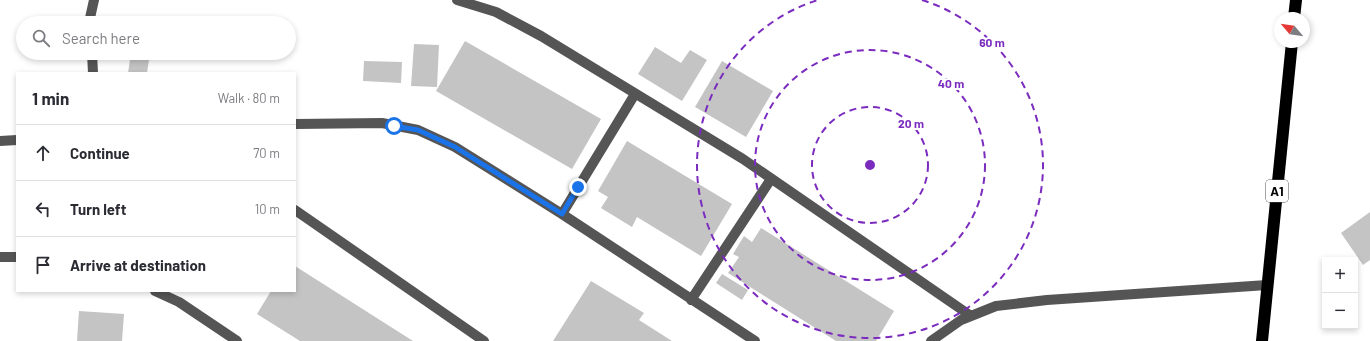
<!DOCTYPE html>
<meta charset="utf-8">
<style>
body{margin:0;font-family:Barlow,sans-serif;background:#f2f2f3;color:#2b2b33}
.controls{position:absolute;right:12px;bottom:12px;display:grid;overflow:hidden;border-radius:0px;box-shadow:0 2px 6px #0003}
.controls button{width:36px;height:36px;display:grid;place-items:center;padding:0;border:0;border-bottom:1px solid #e1e1e2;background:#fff;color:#2b2b33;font:20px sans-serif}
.compass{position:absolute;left:1274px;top:12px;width:36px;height:36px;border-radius:50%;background:#fff;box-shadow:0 2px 6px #0003;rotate:299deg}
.stop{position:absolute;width:12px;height:12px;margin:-9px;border:3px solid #1a73e8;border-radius:50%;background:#fff}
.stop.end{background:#1a73e8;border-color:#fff;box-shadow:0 1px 4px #0008}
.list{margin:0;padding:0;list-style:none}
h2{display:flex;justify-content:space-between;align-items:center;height:52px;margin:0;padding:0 16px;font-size:17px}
h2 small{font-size:13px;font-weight:400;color:#7c7c81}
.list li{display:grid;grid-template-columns:26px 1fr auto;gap:12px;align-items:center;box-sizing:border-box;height:56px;padding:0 16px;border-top:1px solid #e1e1e2}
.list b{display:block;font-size:15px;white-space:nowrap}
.list em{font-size:13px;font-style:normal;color:#7c7c81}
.icon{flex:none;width:22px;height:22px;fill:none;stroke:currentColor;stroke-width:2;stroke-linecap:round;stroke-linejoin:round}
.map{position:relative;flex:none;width:1370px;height:341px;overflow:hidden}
.search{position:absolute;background:#fff;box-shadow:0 2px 6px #0003;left:16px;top:16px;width:280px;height:44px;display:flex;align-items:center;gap:10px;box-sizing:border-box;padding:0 14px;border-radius:22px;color:#7c7c81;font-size:15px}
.panel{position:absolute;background:#fff;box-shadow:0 2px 6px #0003;left:16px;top:72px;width:280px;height:220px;border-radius:0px}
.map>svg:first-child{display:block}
</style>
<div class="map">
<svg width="1370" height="341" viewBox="0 0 1370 341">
<rect width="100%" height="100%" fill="#fff"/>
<path fill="#c4c4c4" d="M465,41l136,78 -29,50 -136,-78z
M414,44l25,1 -2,42 -26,-1z
M655,47l26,16 9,-13 17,10 -25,41 -44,-27z
M131,53h19l-3,20h-19z
M364,61l38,1 -1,21 -38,-2z
M722,61l51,30 -27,46 -51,-30z
M627,141l105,63 -31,52 -64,-39 -5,10 -31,-19 7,-11 -10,-6z
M1370,212v48l-7,5 -22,-32z
M761,228l133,83 -18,30h-40l-108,-68 11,-16 -6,-3 11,-18 8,6z
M295,266l118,75h-113l-43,-27 14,-23h24z
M722,274l26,16 -6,10 -26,-17z
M591,281l53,32 -5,7 33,21h-119z
M79,311l45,3 -2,27h-45z"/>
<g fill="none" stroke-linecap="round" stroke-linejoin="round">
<path stroke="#555" stroke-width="10" d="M457,0l39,12 45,24 202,123 228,157
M90,23v-5l4,-18
M92,53l1,20
M295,124l87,-1 36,7 37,17 107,67 193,127
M0,141l17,-1
M295,210l189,131
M562,214l73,-120
M0,257h17
M155,291l24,11 58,39
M691,300l80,-121
M931,341l30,-21 35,-14 51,-6 220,-15"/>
<path stroke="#000" stroke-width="12" d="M1294,18l2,-18
M1262,341l30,-299"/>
</g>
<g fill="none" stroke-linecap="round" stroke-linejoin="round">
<path stroke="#1a73e8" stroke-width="5" d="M394,126l24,4 37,17 107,67 16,-27"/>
</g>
<g fill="none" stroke="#7b2cbf" stroke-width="2" stroke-dasharray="7 5">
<circle cx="870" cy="165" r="58"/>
<circle cx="870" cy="165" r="115"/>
<path d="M922 0A173 173 0 1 1 818 0"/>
</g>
<g text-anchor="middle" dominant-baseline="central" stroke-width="4" stroke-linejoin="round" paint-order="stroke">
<rect fill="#fff" stroke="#4c4c4c" stroke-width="1" x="1266" y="180" width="22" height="22" rx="3"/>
<g font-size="13" font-weight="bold" fill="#000">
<text x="1277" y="191">A1</text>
</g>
</g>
<circle cx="870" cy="165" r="6" fill="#7b2cbf" stroke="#fff" stroke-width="2"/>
<g font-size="12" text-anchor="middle" font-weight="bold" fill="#7b2cbf" stroke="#fff" stroke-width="4" stroke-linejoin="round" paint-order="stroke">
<text x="992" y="47">60 m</text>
<text x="951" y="88">40 m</text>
<text x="911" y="128">20 m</text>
</g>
</svg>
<div class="controls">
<button>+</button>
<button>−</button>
</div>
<svg class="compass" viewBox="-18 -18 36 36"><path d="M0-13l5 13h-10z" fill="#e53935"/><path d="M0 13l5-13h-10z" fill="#7c7c81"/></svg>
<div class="stop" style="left:394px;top:126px"></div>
<div class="stop end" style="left:578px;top:187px"></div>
<div class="search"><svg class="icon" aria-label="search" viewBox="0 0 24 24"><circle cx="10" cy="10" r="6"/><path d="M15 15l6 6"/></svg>Search here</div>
<section class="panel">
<h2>1 min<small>Walk · 80 m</small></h2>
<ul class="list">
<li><svg class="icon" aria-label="ahead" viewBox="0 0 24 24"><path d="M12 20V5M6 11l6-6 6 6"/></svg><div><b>Continue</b></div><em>70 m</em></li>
<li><svg class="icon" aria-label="left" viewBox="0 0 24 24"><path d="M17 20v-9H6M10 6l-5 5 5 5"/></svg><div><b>Turn left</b></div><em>10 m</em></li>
<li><svg class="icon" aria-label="arrive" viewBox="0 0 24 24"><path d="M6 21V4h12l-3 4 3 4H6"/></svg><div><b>Arrive at destination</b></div></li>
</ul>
</section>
</div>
